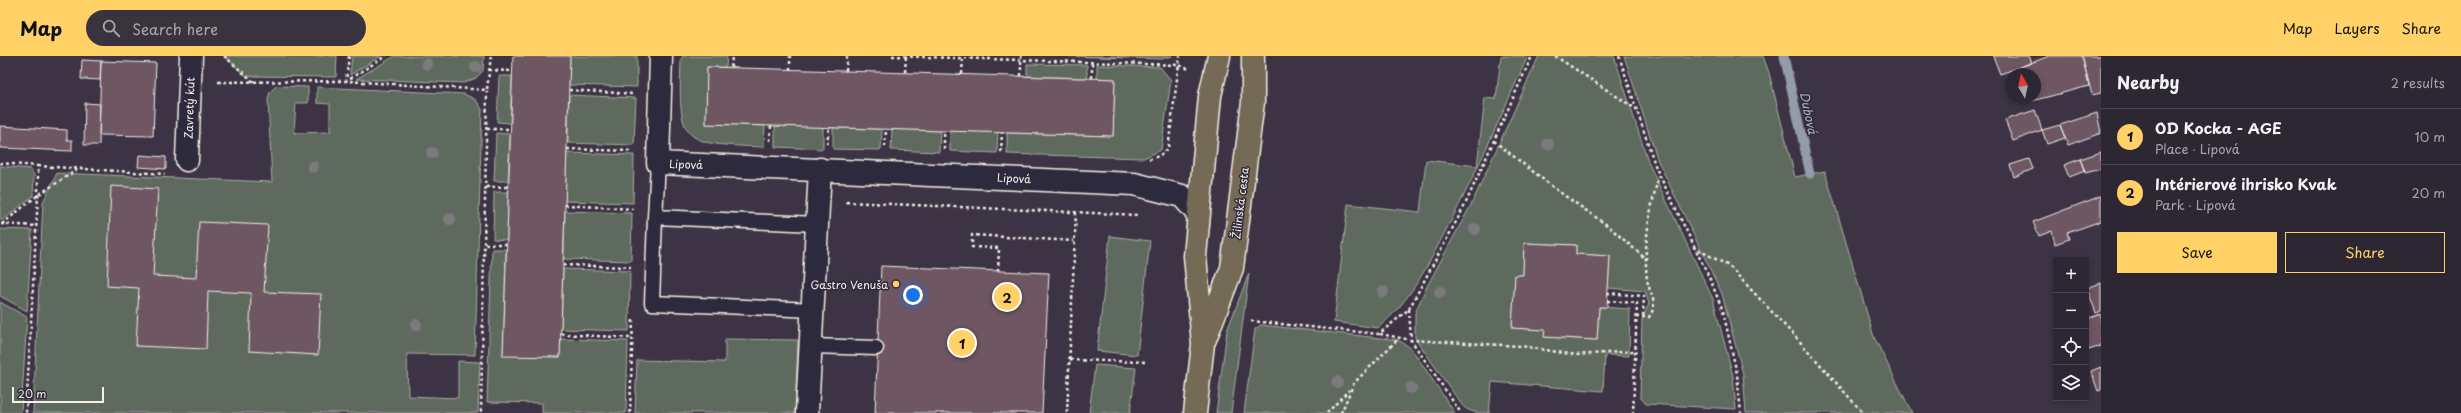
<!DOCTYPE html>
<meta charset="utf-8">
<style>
body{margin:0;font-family:"Playpen Sans",sans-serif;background:#39323f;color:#f1f3f6}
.controls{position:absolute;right:12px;bottom:12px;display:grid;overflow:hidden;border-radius:0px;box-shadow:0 2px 6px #0003}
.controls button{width:36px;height:36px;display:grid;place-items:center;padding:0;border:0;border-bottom:1px solid #48434e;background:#2d2633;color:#f1f3f6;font:20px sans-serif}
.compass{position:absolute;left:2005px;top:12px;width:36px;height:36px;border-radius:50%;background:#2d2633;box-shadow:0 2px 6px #0003;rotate:351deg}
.scale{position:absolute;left:12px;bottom:10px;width:92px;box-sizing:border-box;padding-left:4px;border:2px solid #f4f1e8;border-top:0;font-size:11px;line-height:14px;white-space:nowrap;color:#f4f1e8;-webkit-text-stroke:3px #2f2a3d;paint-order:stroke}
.you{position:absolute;left:913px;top:239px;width:14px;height:14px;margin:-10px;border:3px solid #fff;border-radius:50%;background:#1a73e8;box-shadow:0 0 0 6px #1a73e833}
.badge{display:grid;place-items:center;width:26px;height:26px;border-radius:50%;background:#ffd166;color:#111;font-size:13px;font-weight:700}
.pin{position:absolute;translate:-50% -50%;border:2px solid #fff;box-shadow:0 1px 4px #0006}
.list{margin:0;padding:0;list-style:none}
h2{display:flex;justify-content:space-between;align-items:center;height:52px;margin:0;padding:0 16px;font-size:17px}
h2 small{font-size:13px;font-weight:400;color:#a7a5ac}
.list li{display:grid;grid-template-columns:26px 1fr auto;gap:12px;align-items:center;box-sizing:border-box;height:56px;padding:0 16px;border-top:1px solid #48434e}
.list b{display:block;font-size:15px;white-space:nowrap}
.list p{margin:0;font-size:13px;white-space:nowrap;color:#a7a5ac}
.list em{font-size:13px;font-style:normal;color:#a7a5ac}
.actions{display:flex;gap:8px;padding:12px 16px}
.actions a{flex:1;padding:9px 0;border:1px solid #ffd166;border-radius:0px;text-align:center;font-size:14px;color:#ffd166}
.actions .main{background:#ffd166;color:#111}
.icon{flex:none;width:22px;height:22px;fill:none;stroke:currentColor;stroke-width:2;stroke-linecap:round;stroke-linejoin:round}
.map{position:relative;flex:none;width:2101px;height:357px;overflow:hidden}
header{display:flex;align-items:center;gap:24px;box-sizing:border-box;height:56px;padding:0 20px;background:#ffd166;color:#111}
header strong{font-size:19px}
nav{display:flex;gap:22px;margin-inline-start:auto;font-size:14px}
.search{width:280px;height:36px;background:#39323f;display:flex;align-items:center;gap:10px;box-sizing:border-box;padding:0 14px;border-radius:22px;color:#a7a5ac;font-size:15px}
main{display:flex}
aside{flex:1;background:#2d2633}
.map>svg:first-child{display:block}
</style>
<header>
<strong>Map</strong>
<div class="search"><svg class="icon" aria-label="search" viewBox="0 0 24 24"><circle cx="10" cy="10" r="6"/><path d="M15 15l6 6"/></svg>Search here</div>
<nav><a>Map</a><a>Layers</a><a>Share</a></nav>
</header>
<main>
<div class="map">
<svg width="2101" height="357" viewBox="0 0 2101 357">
<rect width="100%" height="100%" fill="#3c3344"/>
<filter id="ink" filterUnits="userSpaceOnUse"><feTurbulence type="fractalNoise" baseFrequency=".025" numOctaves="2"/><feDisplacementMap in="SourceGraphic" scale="8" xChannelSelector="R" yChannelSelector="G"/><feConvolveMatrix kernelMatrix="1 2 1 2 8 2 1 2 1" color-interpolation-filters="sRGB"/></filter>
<g filter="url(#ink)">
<path fill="#5f6a5f" stroke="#aaaea4" d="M224,0h113l-1,21 -90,-1z
M352,0h29l-31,19z
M395,0h89l-1,15 -7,7 -12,5 -108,-4z
M570,0h67v31l-68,-2z
M683,0h44l-1,11h-19l-1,57 59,2 -1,21c-83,-3 -86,-3 -83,-88z
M1066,0h106l-10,3z
M1501,0h27c-27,59 -52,119 -83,176 -19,37 -34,68 -67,96l-44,-6 14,-118 72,8 6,-52 51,6 8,-68 11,1z
M1539,0h75l35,108 64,135 20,77 3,33 -90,-5 -6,-7 2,-78 7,-15 -4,-13 -37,-3 2,-32 -34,-2v-9l-52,-2 -1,32h-8l-3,53 33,2v7l52,3 2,-33 31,2 -1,47 -24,-1 -2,36 -111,-9 -3,31c-10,0 -21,0 -28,-9l-46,-66v-25l10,-23 47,-87z
M1624,0h139l6,17 26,104 30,-6 49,166 38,76h-166l-3,-39 -21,-80 -64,-133z
M1027,8l60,1v13l-60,-2z
M1097,9l63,2 11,13 -10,70 -17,8 -137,-4v-21l106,3 2,-57 -18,-1z
M499,20h13l-2,47 -13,-1z
M276,30l32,1v16h-12l-2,30 36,-1v-28l-13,-1v-16l147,7 12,6 6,9 -7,246 -68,-1 1,42 50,2v-37l22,1 -2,51h-445l10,-211 14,-29 215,9 -4,-83 2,-7z
M569,39l67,3 -2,47 -66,-2z
M775,70l48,1v22l-48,-2z
M833,72l49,1 -1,21 -48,-1z
M892,73l48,2 -1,21 -48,-2z
M950,75l48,1 -1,21 -47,-2z
M496,77l14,1 -2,47h-14z
M567,97l67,2 -1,48 -68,-2z
M0,110l30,3 4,6 -1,21 -30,24h-3z
M494,136h14l-1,48 -14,-1z
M565,155l67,2 -1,48 -67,-2z
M0,173l32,1 -5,81 -27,-15z
M1110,180l40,5 -13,114 -40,-4z
M492,193h14l-3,106 57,2 1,-18 67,2 -2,72h-84v-10l-55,-1z
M563,213l67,2 -1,60 -68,-2z
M1249,217l-18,140h-15l11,-82z
M0,246l27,15 -6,96h-21z
M1261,269l137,15 13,8 44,65h-211l11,-84z
M725,283l73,1 -3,73h-160l2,-53 88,2z
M1095,309l41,3 -6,45h-41z"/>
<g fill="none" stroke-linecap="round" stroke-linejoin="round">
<path stroke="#939ca8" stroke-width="9" d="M1784,0l26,118"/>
</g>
<path fill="#6e5662" stroke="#f4f1e8" d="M513,0h57l-10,301 -57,-1z
M1993,0h36l3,7 -32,11z
M2050,0h32l7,30 -57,15 -1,-3h4v-24h-13l-3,-7z
M2082,0h19v37l-9,2z
M82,4l19,1 -1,19 -19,-1z
M101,5l55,2 -3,73 -54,-1z
M707,11l408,12 -2,57 -407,-12z
M85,47l15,1 -1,41h-15z
M2035,54l7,20 -29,11 -8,-21z
M2097,57l4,20 -33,12 -8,-20z
M2060,69l5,13 -18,6 -5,-14z
M0,70l67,4v10h5v11l-72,-3z
M2101,96v17l-16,4 -5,-14z
M139,99l27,2v12l-28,-2z
M2029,103l4,10 -19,8 -4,-12z
M2080,103l5,12 -16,6 -5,-12z
M111,130l47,3 -5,87 43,2 3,-56 69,3 -4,67 57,2 -3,61 -69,-4 2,-58 -43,-2 -2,58 -70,-3 3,-58 -32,-2z
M2101,140v25l-34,12 2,6 -14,5 -3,-13 -13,5 -6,-14z
M1524,187l52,2v9l34,2 -3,51h-8l-2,33 -53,-3 1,-7 -33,-2 3,-53h8z
M881,210l168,7 -7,140h-167z
M2101,227v28l-5,2 -9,-25z
M2101,258v32l-12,4 -3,-8v-23z
M2101,311v23l-3,1 -7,-20z"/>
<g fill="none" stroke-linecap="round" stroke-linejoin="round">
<g stroke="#f4f1e8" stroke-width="17">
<path id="lane" d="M655,161l3,-54
M813,254l-161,-7 3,-86 162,7
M811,290l65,2"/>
</g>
<g stroke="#f4f1e8" stroke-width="25">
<path id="street" d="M661,0l-3,107 476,21 48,12 16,18
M187,104l4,-104
M807,357l13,-244"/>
</g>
<g stroke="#f4f1e8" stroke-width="25">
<path id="primary" d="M1205,283l27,-71 21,-166v-46
M1195,357l8,-69 -8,-88 15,-160 9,-40"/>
</g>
<path stroke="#f4f1e8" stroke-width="2.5" stroke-dasharray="3 3" stroke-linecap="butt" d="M224,0l31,27
M349,0l-3,25 40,-25
M892,0l287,9 10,4
M1555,0l81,53
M1619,0l37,112 54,111 13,32 14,63 4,39
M731,11l1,-11
M489,14l23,1
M790,14v-14
M846,15l1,-15
M905,16l1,-16
M962,18l1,-17
M1021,20v-20
M1092,22v-17
M218,26l128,-1 141,9 -6,323
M487,33l4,-33
M569,34l64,4
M487,73h23
M770,85l1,-15
M1494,85l64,50 49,34 40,35
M827,88l2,-16
M885,91l1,-18
M567,93l64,2
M944,93v-18
M1001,96l1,-19
M1149,103l10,-3 9,-7 12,-93
M0,107l38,3v29l-12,218
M38,110l127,8
M486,131h22
M846,146l293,13
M565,149l68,4
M1,168l36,2
M2,168l36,-29 40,-26
M485,188h21
M1693,191l36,19 73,78 61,69
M563,209l68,2
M998,215l1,-23 -27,-1v-12l102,6
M1607,237l37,3 -1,21
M1607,245l30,2 -4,110
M1409,253l2,31 50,73
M1636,261h13c11,-16 0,-22 -2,-38 -4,-35 3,-70 12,-104
M1251,265l128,13 30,-25 55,-102 68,-151
M561,278l71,4
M1380,278l31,6 110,6 55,9 59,-4
M1070,304l77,2
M630,357l3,-95
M1067,357l9,-202
M1327,357l22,-23
M1341,357l13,-30 45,-45"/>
<use href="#lane" stroke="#2f2a3d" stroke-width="14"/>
<use href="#street" stroke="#2f2a3d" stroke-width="22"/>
<use href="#primary" stroke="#756a55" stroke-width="22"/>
</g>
<g fill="#7c7a7c">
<circle cx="427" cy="8" r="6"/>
<circle cx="476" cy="11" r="6"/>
<circle cx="1548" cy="88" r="6"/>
<circle cx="432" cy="97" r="6"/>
<circle cx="313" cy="111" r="6"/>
<circle cx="450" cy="163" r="6"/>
<circle cx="1475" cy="173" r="6"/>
<circle cx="1383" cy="236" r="6"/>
<circle cx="1440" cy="236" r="6"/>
<circle cx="416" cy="269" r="6"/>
<circle cx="1337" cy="326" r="6"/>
<circle cx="1411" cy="332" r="6"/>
</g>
</g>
<circle fill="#ffd166" stroke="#2f2a3d" stroke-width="1.5" cx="896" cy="228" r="4"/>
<g text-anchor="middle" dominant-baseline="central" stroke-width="3" stroke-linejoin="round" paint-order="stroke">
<g font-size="11" fill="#f4f1e8" stroke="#2f2a3d">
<text transform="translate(189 52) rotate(-88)">Zavretý kút</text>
<text transform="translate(686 108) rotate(2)">Lipová</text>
<text transform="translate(1014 122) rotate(3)">Lipová</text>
<text transform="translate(1240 147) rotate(-83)">Žilinská cesta</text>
</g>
<g font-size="11" fill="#f4f1e8" stroke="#2f2a3d" text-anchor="end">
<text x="888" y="228">Gastro Venuša</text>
</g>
<g font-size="12" font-style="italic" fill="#b4b8bd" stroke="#2f2a3d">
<text transform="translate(1809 57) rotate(78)">Dubová</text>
</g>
</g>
</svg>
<div class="controls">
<button>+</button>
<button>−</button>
<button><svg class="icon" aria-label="locate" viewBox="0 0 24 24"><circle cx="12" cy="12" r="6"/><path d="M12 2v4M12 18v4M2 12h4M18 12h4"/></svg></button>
<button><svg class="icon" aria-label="layers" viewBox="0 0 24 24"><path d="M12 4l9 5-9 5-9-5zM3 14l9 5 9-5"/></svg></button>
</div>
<svg class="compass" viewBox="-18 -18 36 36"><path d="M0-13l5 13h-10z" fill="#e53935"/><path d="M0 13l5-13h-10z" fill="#a7a5ac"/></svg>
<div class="scale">20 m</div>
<div class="you"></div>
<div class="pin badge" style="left:962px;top:287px">1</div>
<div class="pin badge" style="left:1007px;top:241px">2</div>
</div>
<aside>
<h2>Nearby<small>2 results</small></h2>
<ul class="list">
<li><span class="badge">1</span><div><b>OD Kocka - AGE</b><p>Place · Lipová</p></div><em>10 m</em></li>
<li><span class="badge">2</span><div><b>Intérierové ihrisko Kvak</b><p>Park · Lipová</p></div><em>20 m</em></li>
</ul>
<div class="actions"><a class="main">Save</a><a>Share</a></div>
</aside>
</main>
